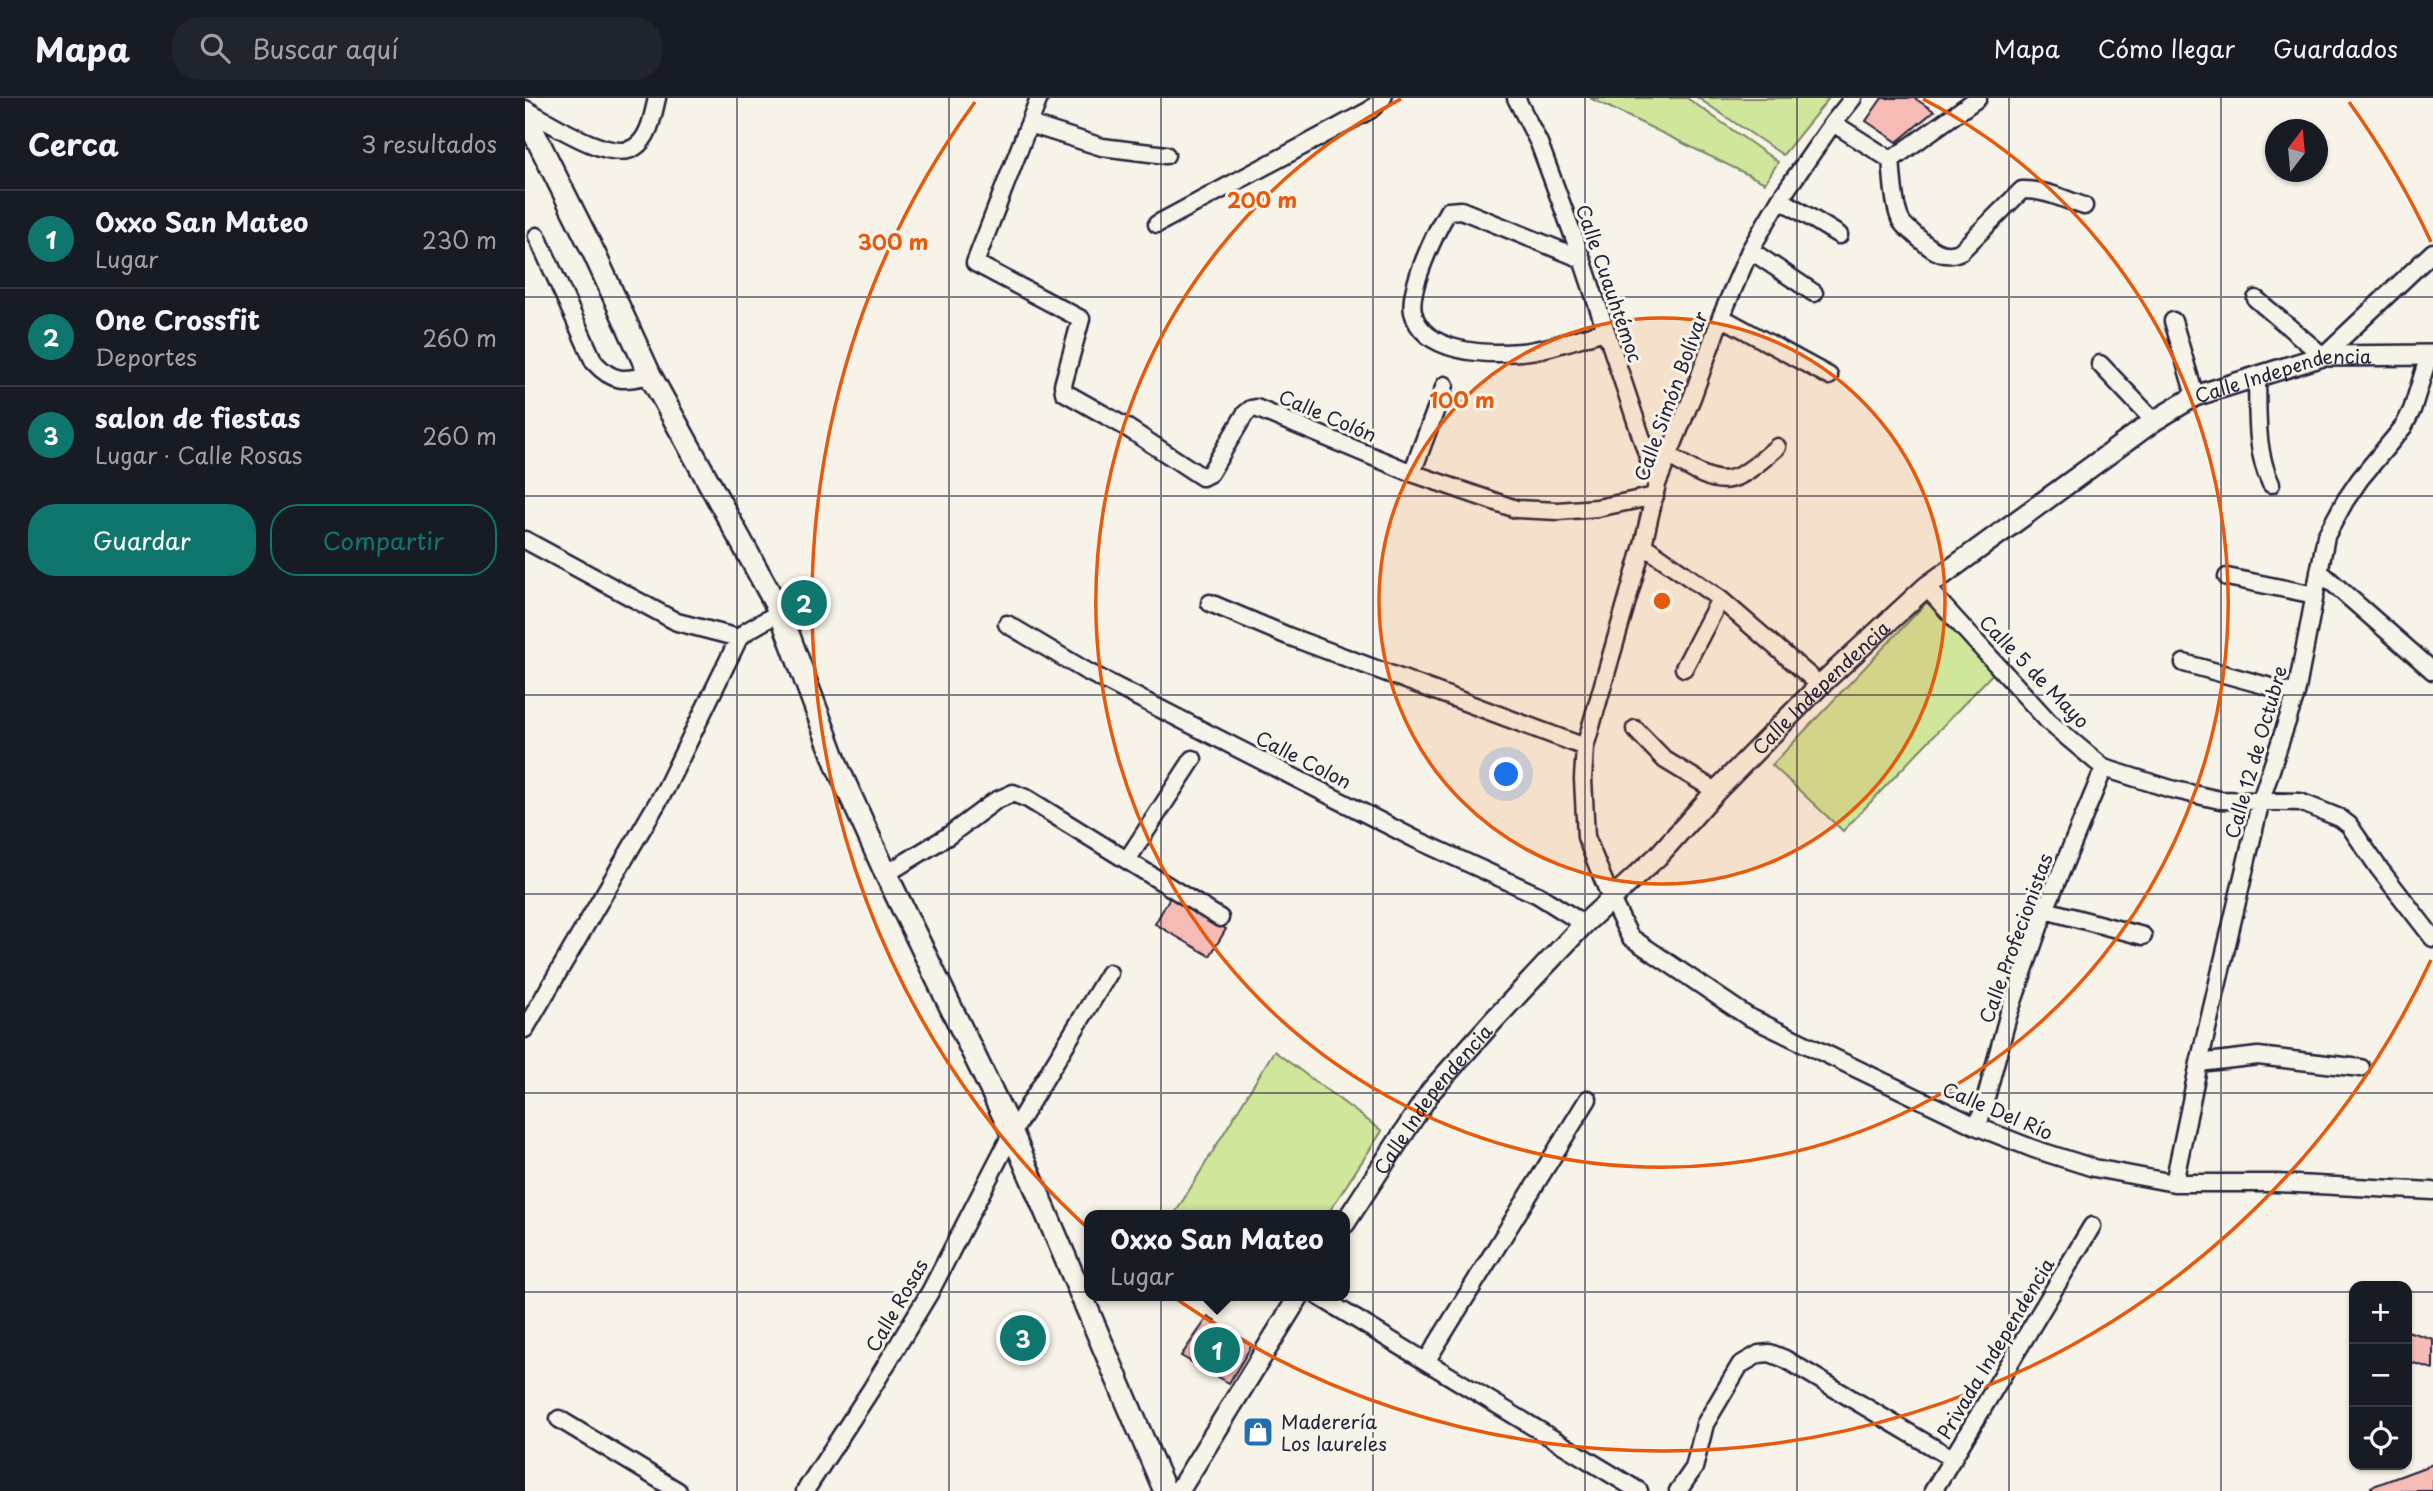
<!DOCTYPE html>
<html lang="es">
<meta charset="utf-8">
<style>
body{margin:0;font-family:"Playpen Sans",sans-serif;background:#20242c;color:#f1f3f6}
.controls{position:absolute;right:21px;bottom:21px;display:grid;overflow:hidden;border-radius:14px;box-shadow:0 2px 5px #0004}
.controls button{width:63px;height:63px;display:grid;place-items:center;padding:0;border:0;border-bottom:2px solid #363941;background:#171b24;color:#f1f3f6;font:35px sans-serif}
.compass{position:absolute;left:1740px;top:21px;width:63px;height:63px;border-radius:50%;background:#171b24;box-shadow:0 2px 5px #0004;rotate:16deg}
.you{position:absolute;left:982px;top:677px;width:24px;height:24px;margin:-18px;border:5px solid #fff;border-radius:50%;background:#1a73e8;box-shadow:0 0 0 10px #1a73e833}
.badge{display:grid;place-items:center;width:46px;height:46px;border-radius:50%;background:#0f766e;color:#fff;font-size:23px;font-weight:700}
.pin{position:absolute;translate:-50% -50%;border:4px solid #fff;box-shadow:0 2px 7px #0006}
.popup{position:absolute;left:559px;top:1112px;width:266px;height:91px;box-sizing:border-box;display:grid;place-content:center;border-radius:14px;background:#171b24;filter:drop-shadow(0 2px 5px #0005);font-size:23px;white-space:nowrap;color:#9ea1a6}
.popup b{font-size:26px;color:#f1f3f6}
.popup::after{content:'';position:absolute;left:50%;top:100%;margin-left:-14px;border:14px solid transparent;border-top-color:#171b24}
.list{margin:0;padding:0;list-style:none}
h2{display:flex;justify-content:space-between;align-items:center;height:91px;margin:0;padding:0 28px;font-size:30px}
h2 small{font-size:23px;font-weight:400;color:#9ea1a6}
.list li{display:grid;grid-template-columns:46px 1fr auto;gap:21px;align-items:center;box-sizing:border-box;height:98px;padding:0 28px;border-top:2px solid #363941}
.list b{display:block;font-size:26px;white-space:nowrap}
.list p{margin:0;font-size:23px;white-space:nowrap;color:#9ea1a6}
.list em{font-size:23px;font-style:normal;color:#9ea1a6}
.actions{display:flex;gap:14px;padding:21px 28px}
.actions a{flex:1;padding:16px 0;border:2px solid #0f766e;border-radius:28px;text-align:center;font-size:24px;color:#0f766e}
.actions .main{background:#0f766e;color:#fff}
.icon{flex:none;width:38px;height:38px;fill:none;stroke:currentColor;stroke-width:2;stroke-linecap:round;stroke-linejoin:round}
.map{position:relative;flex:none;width:1908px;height:1393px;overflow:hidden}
header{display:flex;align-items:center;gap:42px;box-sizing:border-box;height:98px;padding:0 35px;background:#171b24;border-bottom:2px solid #363941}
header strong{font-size:33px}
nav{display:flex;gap:38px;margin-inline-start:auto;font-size:24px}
.search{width:490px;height:63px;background:#20242c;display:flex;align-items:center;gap:18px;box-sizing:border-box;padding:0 24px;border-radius:28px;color:#9ea1a6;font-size:26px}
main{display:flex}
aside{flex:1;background:#171b24}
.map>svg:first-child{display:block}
</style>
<header>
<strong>Mapa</strong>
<div class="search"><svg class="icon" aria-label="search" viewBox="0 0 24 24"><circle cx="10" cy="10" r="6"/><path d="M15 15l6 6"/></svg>Buscar aquí</div>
<nav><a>Mapa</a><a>Cómo llegar</a><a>Guardados</a></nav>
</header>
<main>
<aside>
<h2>Cerca<small>3 resultados</small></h2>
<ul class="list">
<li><span class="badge">1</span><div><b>Oxxo San Mateo</b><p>Lugar</p></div><em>230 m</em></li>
<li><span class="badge">2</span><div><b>One Crossfit</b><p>Deportes</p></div><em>260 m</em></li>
<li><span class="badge">3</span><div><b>salon de fiestas</b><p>Lugar · Calle Rosas</p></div><em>260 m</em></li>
</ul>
<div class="actions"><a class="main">Guardar</a><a>Compartir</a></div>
</aside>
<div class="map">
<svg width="1908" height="1393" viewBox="0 0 1908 1393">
<rect width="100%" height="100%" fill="#f7f3e8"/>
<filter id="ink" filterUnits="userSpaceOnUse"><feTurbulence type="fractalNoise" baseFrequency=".0143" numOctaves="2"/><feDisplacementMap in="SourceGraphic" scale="14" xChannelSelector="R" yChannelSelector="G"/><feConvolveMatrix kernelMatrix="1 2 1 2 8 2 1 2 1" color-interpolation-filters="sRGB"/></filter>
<g filter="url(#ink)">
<path fill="#d0e69b" stroke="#79846b" stroke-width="2" d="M1065,0h97l91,64 -13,21z
M1173,0h131l-46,57z
M1402,504l71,66 -155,163 -71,-66z
M749,953l108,80 -55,84h-153z"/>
<path fill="#f7bbb6" stroke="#22223b" stroke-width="2" d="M1357,0h32l20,13 -37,31 -31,-21z
M645,799l56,32 -16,27 -55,-32z
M683,1219l44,28 -23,38 -48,-27z
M509,1227l8,9 -34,18 -5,-10z
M1882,1233l26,8v30l-26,-8z
M1908,1366v27h-61l-1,-4z"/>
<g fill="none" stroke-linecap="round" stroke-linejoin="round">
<g stroke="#22223b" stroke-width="21">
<path id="minor" d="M514,0l-64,165 106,56 -18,66 1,7 62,35 76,50 8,-4 35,-59 6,-5 5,-1 156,65 104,36 42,2 39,-3 58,-12
M991,0l23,45 43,116 75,225
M1328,0l-20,25 -53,76 -30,51 -29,67 -28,78 -36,89 -14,61 -58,202 -2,32 3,58 25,62 19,38 117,79 231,111 56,22 60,19 80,15h102l157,8
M0,11c23,12 86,55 110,38 15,-10 18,-33 22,-49
M1308,25l58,37
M504,26l73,23 64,8
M1366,62c2,18 2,39 8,56 2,8 8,12 14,17 14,13 29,28 48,18l61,-61c21,-1 42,9 62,16
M1366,62l87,-62
M1255,101l59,36
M632,126l213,-114 13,-12
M12,138l57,126c19,21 30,19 56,13
M1225,152l64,43
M1057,161l-121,-49 -13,1c-12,20 -40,78 -35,101 10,42 74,43 108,40 27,-2 57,-14 84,-21
M1731,201l67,57 110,-104
M1196,219l108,59
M1648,223l22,75
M1575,266l54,57
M1732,279c1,36 -2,74 14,107
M1145,358c53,34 61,32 107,-9
M887,375l33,-88
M0,442l152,82 62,16 8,-7 33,-19
M1118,447l77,54 100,86
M1794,473l114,100
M1702,479l88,18
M1401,489l123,135 55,46 67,21 49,11 80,2 40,16 9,7 29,42 55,71
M685,505l78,33 297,111
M482,526l79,47 329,168 123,56 46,29
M1659,565l112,31
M1159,570l36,-69
M1110,631l30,31 51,31
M602,762l66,-101
M361,776l62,-38 47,-35 18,-8 15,6 192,119
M1520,812l98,26
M0,931l141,-241 73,-150
M1674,965l59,-7 103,12
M1453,1029l30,-111 37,-106 59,-142
M1649,1085l25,-120 62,-263 35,-106 30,-158 19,-35 15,-22 44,-53 8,-16 17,-55
M793,1198l321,195
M902,1262l161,-261
M34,1321l119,72
M280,1393l67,-103 58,-96 82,-159 97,-160
M1153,1393l16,-23 11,-44 35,-59 19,-11 11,-1 15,6 168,100
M1408,1393l159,-265"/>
</g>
<g stroke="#22223b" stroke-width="24">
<g id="tertiary">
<path id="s1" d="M820,1125l86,-132 62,-70 91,-97 74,-68 58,-65 104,-106 106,-98 228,-166 41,-25 128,-40 110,-1"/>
<path d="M654,1393l120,-195"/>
</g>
</g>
<g stroke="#22223b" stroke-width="26">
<path id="secondary" d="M0,17l69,138 56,122 130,237 58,156 48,106 126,259 153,358"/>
</g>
<use href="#minor" stroke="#f7f3e8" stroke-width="16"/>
<use href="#tertiary" stroke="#f7f3e8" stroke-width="19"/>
<use href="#secondary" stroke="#f7f3e8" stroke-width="21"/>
</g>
</g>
<path fill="none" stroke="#22223b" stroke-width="2" stroke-opacity="0.55" d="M212,0v1393M424,0v1393M636,0v1393M848,0v1393M1060,0v1393M1272,0v1393M1484,0v1393M1696,0v1393M0,199h1908M0,398h1908M0,597h1908M0,796h1908M0,995h1908M0,1194h1829M1882,1194h26"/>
<circle cx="1137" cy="503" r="283" fill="#e8590c" fill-opacity=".12"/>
<g fill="none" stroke="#e8590c" stroke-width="3.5">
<circle cx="1137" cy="503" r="283"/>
<path d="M1398 1A566 566 0 1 1 876 1"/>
<path d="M1906 862A849 849 0 1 1 450 4M1824 4A849 849 0 0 1 1906 144"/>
</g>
<defs>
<g id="shop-square" transform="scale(1.575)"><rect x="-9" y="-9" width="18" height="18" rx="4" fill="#1f6fb2" stroke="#f7f3e8"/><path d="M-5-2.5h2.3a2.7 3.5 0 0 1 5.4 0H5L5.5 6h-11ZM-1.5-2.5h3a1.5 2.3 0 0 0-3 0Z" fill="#fff"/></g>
</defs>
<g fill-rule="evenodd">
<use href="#shop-square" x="733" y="1334"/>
</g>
<g text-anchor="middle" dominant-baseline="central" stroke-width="6" stroke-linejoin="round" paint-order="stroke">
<g font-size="19" fill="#22223b" stroke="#f7f3e8">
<text transform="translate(1085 185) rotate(71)">Calle Cuauhtémoc</text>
<text stroke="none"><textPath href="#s1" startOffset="1286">Calle Independencia</textPath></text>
<text transform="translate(1145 298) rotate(-70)">Calle Simón Bolívar</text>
<text transform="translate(803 317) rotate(23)">Calle Colón</text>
<text transform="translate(1510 573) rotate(46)">Calle 5 de Mayo</text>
<text stroke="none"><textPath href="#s1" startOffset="719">Calle Independencia</textPath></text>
<text transform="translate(1730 654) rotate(-74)">Calle 12 de Octubre</text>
<text transform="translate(779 661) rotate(27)">Calle Colon</text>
<text transform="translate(1490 840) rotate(-70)">Calle Profecionistas</text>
<text stroke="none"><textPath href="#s1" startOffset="152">Calle Independencia</textPath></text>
<text transform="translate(1473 1012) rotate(23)">Calle Del Río</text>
<text transform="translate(371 1207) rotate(-60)">Calle Rosas</text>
<text transform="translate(1470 1250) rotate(-59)">Privada Independencia</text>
</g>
<g font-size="19" fill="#22223b" stroke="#f7f3e8" text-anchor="start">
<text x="756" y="1323">Maderería<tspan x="756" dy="22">Los laureles</tspan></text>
</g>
</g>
<circle cx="1137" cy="503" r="10" fill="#e8590c" stroke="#f7f3e8" stroke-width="3.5"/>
<g font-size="21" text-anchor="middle" font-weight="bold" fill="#e8590c" stroke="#f7f3e8" stroke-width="6" stroke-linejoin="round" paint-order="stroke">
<text x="737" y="110">200 m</text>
<text x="368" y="152">300 m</text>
<text x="937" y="310">100 m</text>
</g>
</svg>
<div class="controls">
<button>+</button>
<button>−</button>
<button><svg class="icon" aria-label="locate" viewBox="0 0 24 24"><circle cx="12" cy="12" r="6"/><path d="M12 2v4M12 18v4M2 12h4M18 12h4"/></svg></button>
</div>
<svg class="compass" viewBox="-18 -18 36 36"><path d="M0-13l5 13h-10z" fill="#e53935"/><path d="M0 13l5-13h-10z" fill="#9ea1a6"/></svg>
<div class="you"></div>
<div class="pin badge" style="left:692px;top:1252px">1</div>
<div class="popup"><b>Oxxo San Mateo</b>Lugar</div>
<div class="pin badge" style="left:279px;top:505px">2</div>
<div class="pin badge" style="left:498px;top:1240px">3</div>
</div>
</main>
